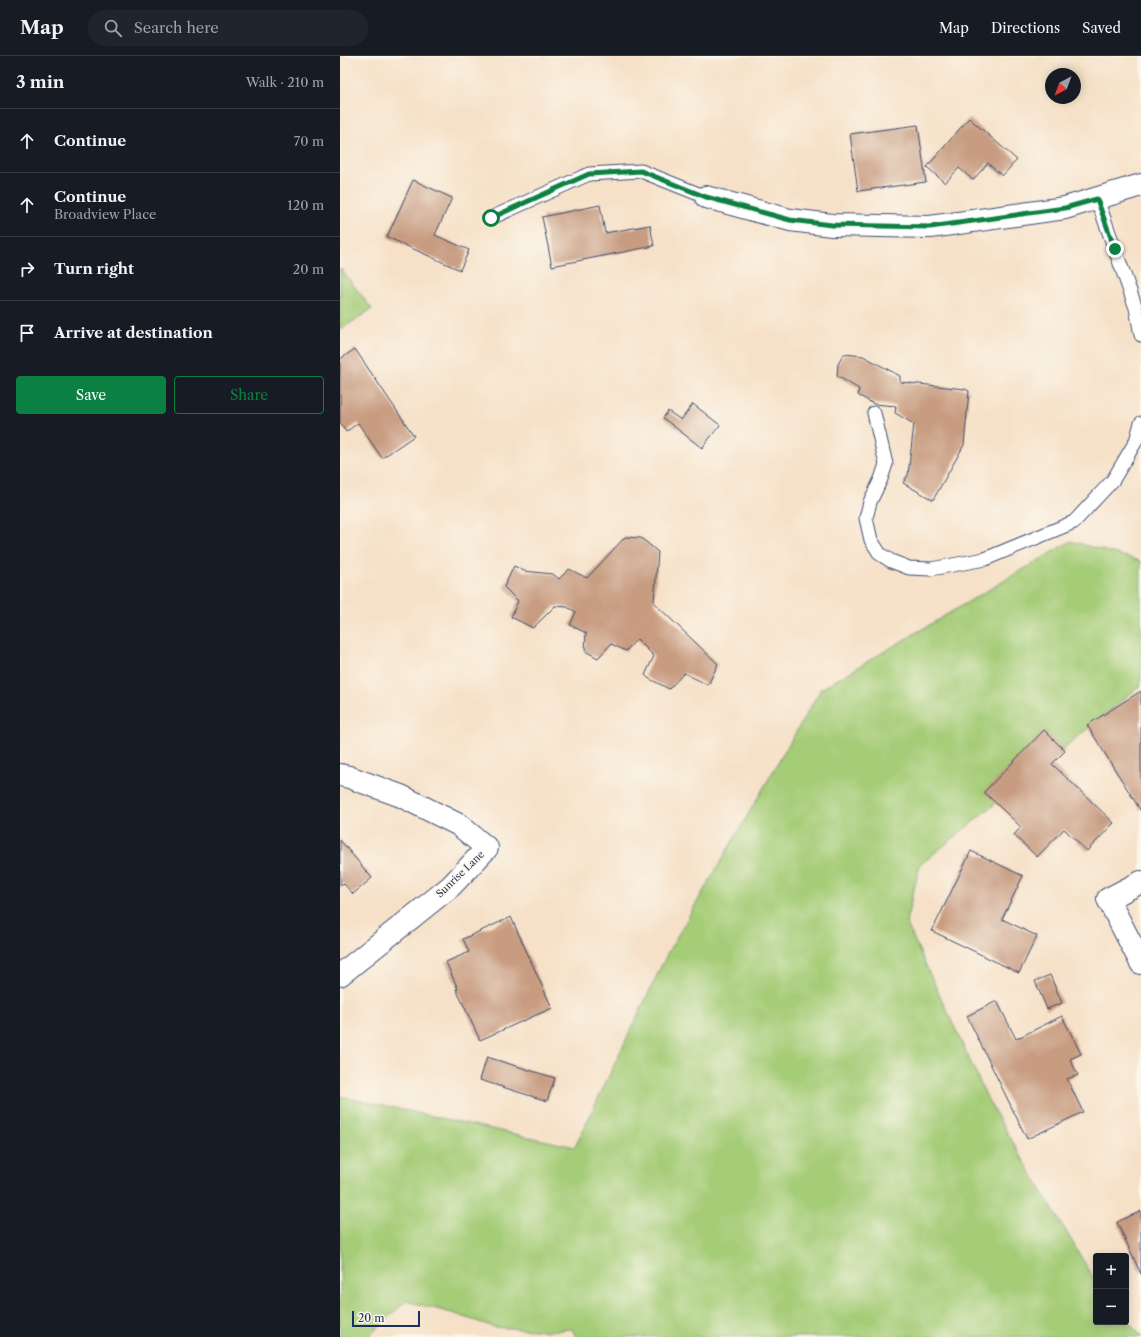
<!DOCTYPE html>
<meta charset="utf-8">
<style>
body{margin:0;font-family:"Libre Caslon Text",serif;background:#20242c;color:#f1f3f6}
.controls{position:absolute;right:12px;bottom:12px;display:grid;overflow:hidden;border-radius:4px;box-shadow:0 2px 10px #0003}
.controls button{width:36px;height:36px;display:grid;place-items:center;padding:0;border:0;border-bottom:1px solid #363941;background:#171b24;color:#f1f3f6;font:20px sans-serif}
.compass{position:absolute;left:705px;top:12px;width:36px;height:36px;border-radius:50%;background:#171b24;box-shadow:0 2px 10px #0003;rotate:221deg}
.scale{position:absolute;left:12px;bottom:10px;width:68px;box-sizing:border-box;padding-left:4px;border:2px solid #1b2f5e;border-top:0;font-size:11px;line-height:14px;white-space:nowrap;color:#1b2f5e;-webkit-text-stroke:3px #fbf7ec;paint-order:stroke}
.stop{position:absolute;width:12px;height:12px;margin:-9px;border:3px solid #0b8043;border-radius:50%;background:#fff}
.stop.end{background:#0b8043;border-color:#fff;box-shadow:0 1px 4px #0008}
.list{margin:0;padding:0;list-style:none}
h2{display:flex;justify-content:space-between;align-items:center;height:52px;margin:0;padding:0 16px;font-size:17px}
h2 small{font-size:13px;font-weight:400;color:#9ea1a6}
.list li{display:grid;grid-template-columns:26px 1fr auto;gap:12px;align-items:center;box-sizing:border-box;height:64px;padding:0 16px;border-top:1px solid #363941}
.list b{display:block;font-size:15px;white-space:nowrap}
.list p{margin:0;font-size:13px;white-space:nowrap;color:#9ea1a6}
.list em{font-size:13px;font-style:normal;color:#9ea1a6}
.actions{display:flex;gap:8px;padding:12px 16px}
.actions a{flex:1;padding:9px 0;border:1px solid #0b8043;border-radius:4px;text-align:center;font-size:14px;color:#0b8043}
.actions .main{background:#0b8043;color:#fff}
.icon{flex:none;width:22px;height:22px;fill:none;stroke:currentColor;stroke-width:2;stroke-linecap:round;stroke-linejoin:round}
.map{position:relative;flex:none;width:801px;height:1281px;overflow:hidden}
header{display:flex;align-items:center;gap:24px;box-sizing:border-box;height:56px;padding:0 20px;background:#171b24;border-bottom:1px solid #363941}
header strong{font-size:19px}
nav{display:flex;gap:22px;margin-inline-start:auto;font-size:14px}
.search{width:280px;height:36px;background:#20242c;display:flex;align-items:center;gap:10px;box-sizing:border-box;padding:0 14px;border-radius:22px;color:#9ea1a6;font-size:15px}
main{display:flex}
aside{flex:1;background:#171b24}
.map>svg:first-child{display:block}
</style>
<header>
<strong>Map</strong>
<div class="search"><svg class="icon" aria-label="search" viewBox="0 0 24 24"><circle cx="10" cy="10" r="6"/><path d="M15 15l6 6"/></svg>Search here</div>
<nav><a>Map</a><a>Directions</a><a>Saved</a></nav>
</header>
<main>
<aside>
<h2>3 min<small>Walk · 210 m</small></h2>
<ul class="list">
<li><svg class="icon" aria-label="ahead" viewBox="0 0 24 24"><path d="M12 20V5M6 11l6-6 6 6"/></svg><div><b>Continue</b></div><em>70 m</em></li>
<li><svg class="icon" aria-label="ahead" viewBox="0 0 24 24"><path d="M12 20V5M6 11l6-6 6 6"/></svg><div><b>Continue</b><p>Broadview Place</p></div><em>120 m</em></li>
<li><svg class="icon" aria-label="right" viewBox="0 0 24 24"><path d="M7 20v-9h11M14 6l5 5-5 5"/></svg><div><b>Turn right</b></div><em>20 m</em></li>
<li><svg class="icon" aria-label="arrive" viewBox="0 0 24 24"><path d="M6 21V4h12l-3 4 3 4H6"/></svg><div><b>Arrive at destination</b></div></li>
</ul>
<div class="actions"><a class="main">Save</a><a>Share</a></div>
</aside>
<div class="map">
<svg width="801" height="1281" viewBox="0 0 801 1281">
<rect width="100%" height="100%" fill="#fbf7ec"/>
<filter id="ink" filterUnits="userSpaceOnUse"><feTurbulence type="fractalNoise" baseFrequency=".025" numOctaves="2"/><feDisplacementMap in="SourceGraphic" scale="8" xChannelSelector="R" yChannelSelector="G"/><feConvolveMatrix kernelMatrix="1 2 1 2 8 2 1 2 1" color-interpolation-filters="sRGB"/></filter>
<filter id="wash" filterUnits="userSpaceOnUse"><feTurbulence type="fractalNoise" baseFrequency=".012" numOctaves="4" result="noise"/><feDisplacementMap in="SourceGraphic" scale="16" xChannelSelector="R" yChannelSelector="G"/><feGaussianBlur stdDeviation="0.9" result="paint"/><feColorMatrix in="noise" values="0 0 0 0 0 0 0 0 0 0 0 0 0 0 0 0 0 1.4 0 .05"/><feComposite in="paint" operator="in"/></filter>
<g filter="url(#wash)">
<rect width="100%" height="100%" fill="#f6e1c8"/>
<path fill="#a5cc77" stroke="#607e6a" d="M0,212l32,41 -32,21z
M731,485l70,20v124l-221,180 -14,57 83,180 107,180v40h30v-3l15,17v1h-565l-4,-8 -24,2 -54,-4 -42,-14 -46,-12 -38,36h-28v-241l235,51 93,-195 153,-263z"/>
<g id="blocks">
<path fill="#c89c81" d="M629,62l48,42 -15,16 -14,-13 -15,17 -14,-12 -14,15 -18,-16z
M578,69l8,57 -68,9 -8,-57z
M73,124l39,18 -17,37 34,15 -9,20 -73,-33z
M260,149l5,28 45,-8 4,21 -102,20 -10,-49z
M15,293l59,87 -32,22 -24,-35 -12,9 -6,-9v-64z
M504,298l19,2 37,20v6l65,7 4,2 -5,54 -31,55 -30,-17 5,-8 6,-51 -19,-11 1,-7 -22,-2 -16,-9 1,-6 -22,-13 1,-12z
M353,348l27,21 -18,23 -39,-30 5,-7 13,9z
M285,481l16,1 4,3 13,11 -4,51 64,61 -10,21 -24,-12 -15,16 -21,-11 -3,-3 9,-19 -17,-17 -11,12 -15,-7 -13,14 -13,-7 1,-18 -16,-8 6,-13 -9,-5 -12,-1 -22,22 -22,-11 7,-16 -14,-14 10,-21 10,5 29,3 6,5 10,-10 18,9z
M801,635v120l-54,-86z
M704,674l21,21 -13,13 62,59 -27,28 -23,-22 -27,28 -23,-22 7,-8 -37,-35z
M0,784l32,38 -19,16 -10,-11 -3,3z
M631,795l52,25 -21,43 35,17 -18,37 -87,-42z
M171,861l41,91 -72,32 -24,-51h2l-12,-27 23,-10 -6,-13z
M710,919l12,28 -15,6 -12,-28z
M657,945l19,38 46,-23 19,38 -11,5 8,16 -11,4 16,33 -56,27 -60,-123z
M147,1001l68,21 -8,23 -67,-21z
M801,1155v63l-24,-52z"/>
</g>
</g>
<g filter="url(#ink)">
<use href="#blocks" fill-opacity="0" stroke="#3c4a6e" stroke-width="1"/>
<g fill="none" stroke-linecap="round" stroke-linejoin="round">
<g stroke="#3c4a6e" stroke-width="15">
<path id="lane" d="M757,143l39,109 5,27
M151,162l98,-44 52,-3 65,26
M534,357l12,51 -5,15 -11,23 -4,16 5,22 9,14 11,7 18,7 22,1 54,-10 89,-37 39,-42 23,-39 5,-18"/>
</g>
<g stroke="#3c4a6e" stroke-width="24">
<path id="street" d="M366,141l84,23 42,5 98,2 135,-19 76,-23
M0,719l9,2 52,19 58,29 28,23 -36,38 -111,89
M801,826l-33,17 33,64"/>
</g>
<use href="#lane" stroke="#fff" stroke-width="13"/>
<use href="#street" stroke="#fff" stroke-width="22"/>
</g>
</g>
<g fill="none" stroke-linecap="round" stroke-linejoin="round" filter="url(#ink)">
<path stroke="#0b8043" stroke-width="5" d="M151,162l98,-44 52,-3 65,26 84,23 42,5 98,2 135,-19 32,-9 18,50"/>
</g>
<g text-anchor="middle" dominant-baseline="central" stroke-width="3" stroke-linejoin="round" paint-order="stroke">
<g font-size="10" fill="#1b2f5e" stroke="#fbf7ec">
<text transform="translate(120 818) rotate(-44)">Sunrise Lane</text>
</g>
</g>
</svg>
<div class="controls">
<button>+</button>
<button>−</button>
</div>
<svg class="compass" viewBox="-18 -18 36 36"><path d="M0-13l5 13h-10z" fill="#e53935"/><path d="M0 13l5-13h-10z" fill="#9ea1a6"/></svg>
<div class="scale">20 m</div>
<div class="stop" style="left:151px;top:162px"></div>
<div class="stop end" style="left:775px;top:193px"></div>
</div>
</main>
